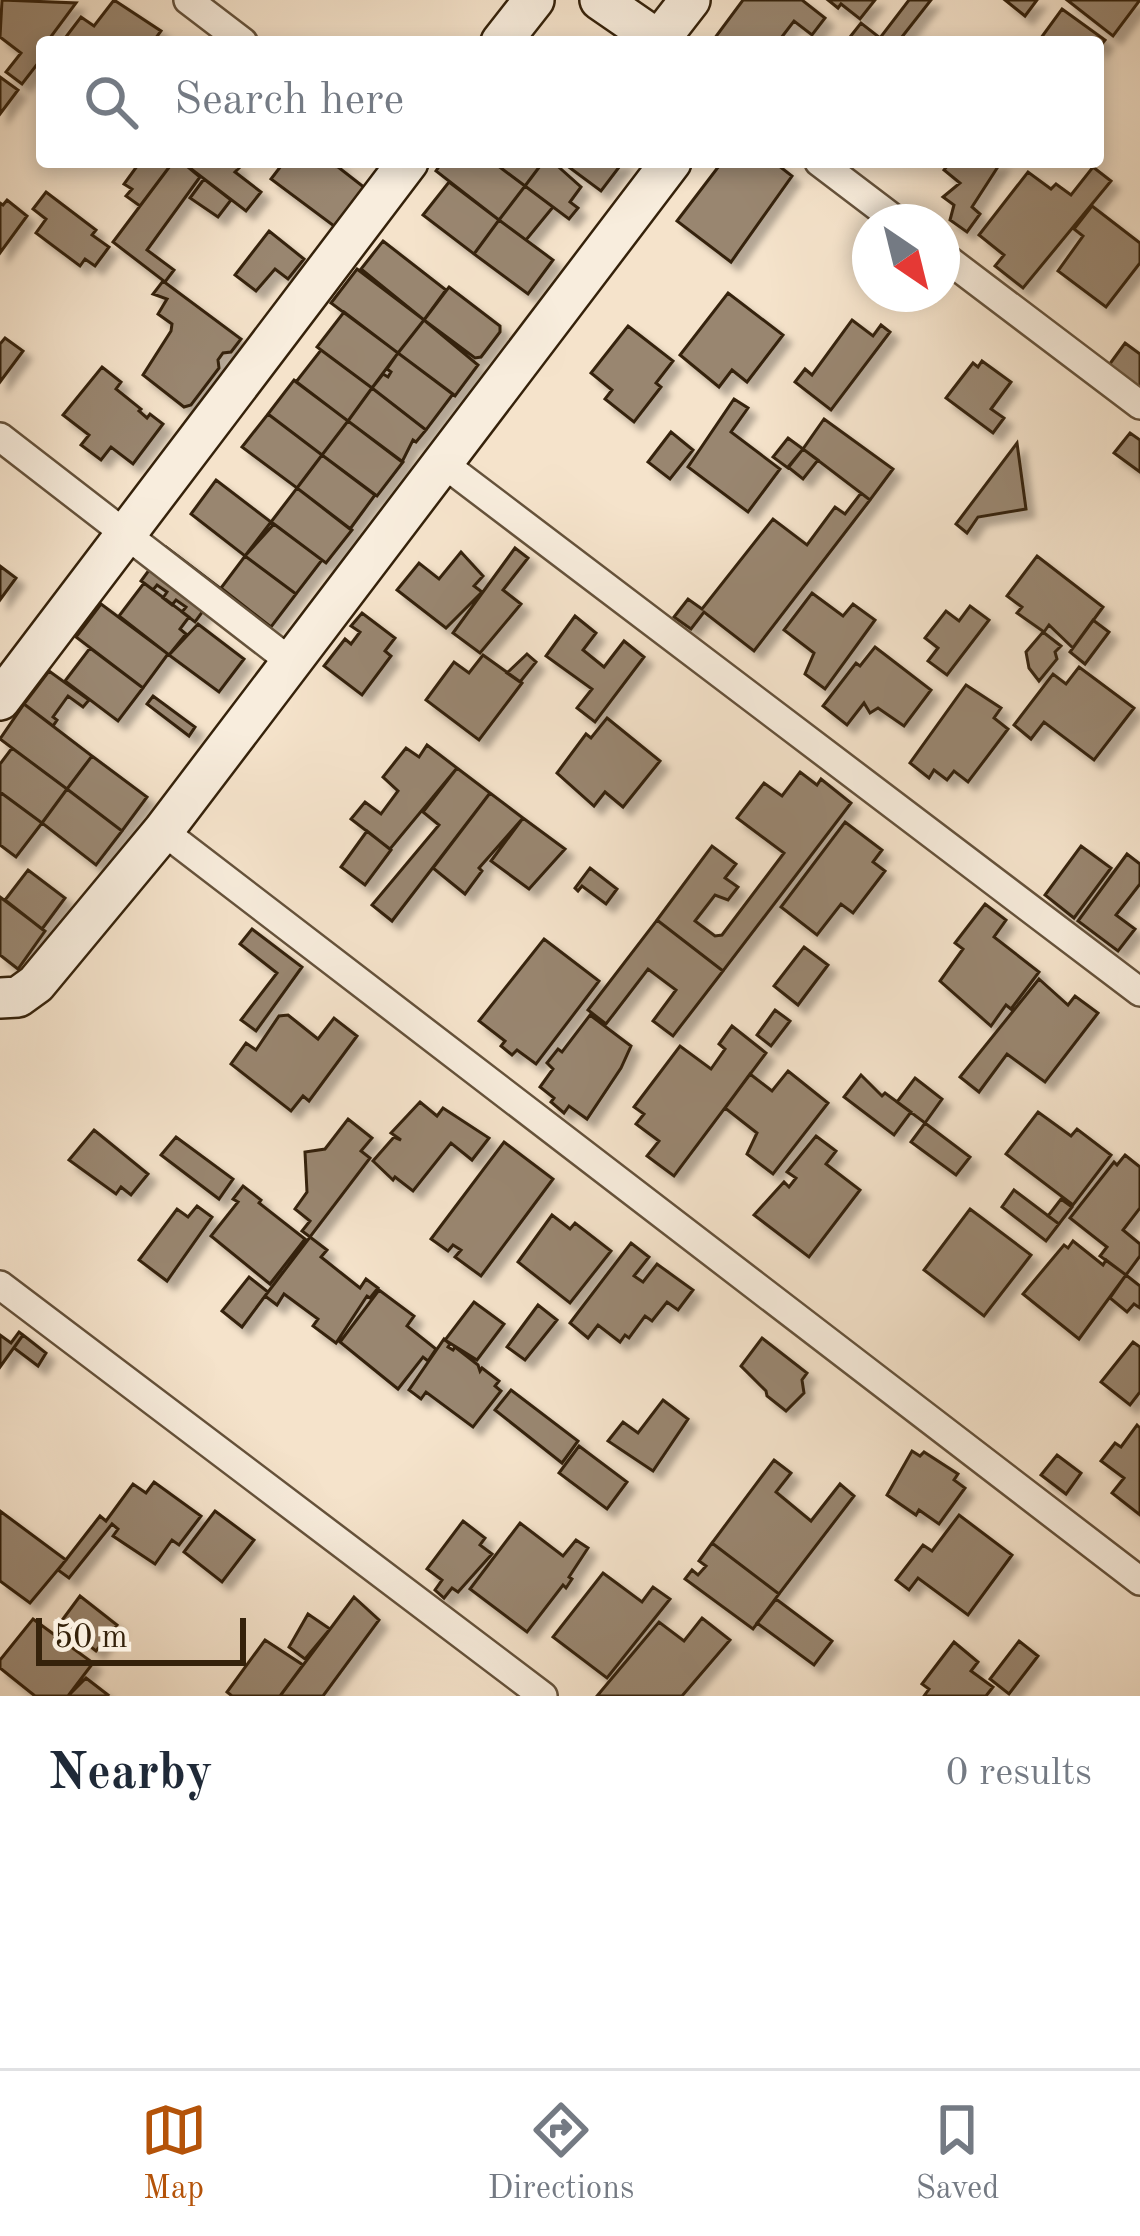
<!DOCTYPE html>
<style>
body{margin:0;font-family:"Old Standard TT",serif;background:#f6f6f7;color:#1f2937}
.compass{position:absolute;left:852px;top:204px;width:108px;height:108px;border-radius:50%;background:#fff;box-shadow:0 6px 18px #0003;rotate:145deg}
.scale{position:absolute;left:36px;bottom:30px;width:210px;box-sizing:border-box;padding-left:12px;border:6px solid #35220b;border-top:0;font-size:33px;line-height:42px;white-space:nowrap;color:#35220b;-webkit-text-stroke:9px #f8eddd;paint-order:stroke}
.list{margin:0;padding:0;list-style:none}
h2{display:flex;justify-content:space-between;align-items:center;height:156px;margin:0;padding:0 48px;font-size:51px}
h2 small{font-size:39px;font-weight:400;color:#747a83}
.icon{flex:none;width:66px;height:66px;fill:none;stroke:currentColor;stroke-width:2;stroke-linecap:round;stroke-linejoin:round}
.map{position:relative;flex:none;width:1140px;height:1696px;overflow:hidden}
.search{position:absolute;background:#fff;box-shadow:0 6px 18px #0003;left:36px;right:36px;top:36px;height:132px;display:flex;align-items:center;gap:30px;box-sizing:border-box;padding:0 42px;border-radius:12px;color:#747a83;font-size:45px}
.sheet{height:372px;background:#fff}
nav{display:flex;justify-content:space-around;align-items:center;box-sizing:border-box;height:168px;border-top:3px solid #e0e1e3;background:#fff;font-size:33px;color:#747a83}
nav a{display:grid;justify-items:center;gap:6px}
nav .on{color:#b45309}
.map>svg:first-child{display:block}
</style>
<div class="map">
<svg width="1140" height="1696" viewBox="0 0 1140 1696">
<defs>
<filter id="shadow"><feDropShadow dx="8" dy="8" stdDeviation="3" flood-color="#0004"/></filter>
</defs>
<rect width="100%" height="100%" fill="#f5e3cb"/>
<filter id="stains"><feTurbulence type="fractalNoise" baseFrequency=".00167" numOctaves="4"/><feColorMatrix values="0 0 0 0 .2 0 0 0 0 .09 0 0 0 0 .02 0 0 0 .5 -.17"/></filter>
<radialGradient id="worn" r=".72"><stop offset=".6" stop-color="#630" stop-opacity="0"/><stop offset="1" stop-color="#630" stop-opacity=".3"/></radialGradient>
<path fill="#99866f" stroke="#35220b" stroke-width="3" filter="url(#shadow)" d="M2,0l74,3 -29,39h-5v16l-20,26 -16,-12 15,-19 -21,-16z
M114,0l47,31 -8,11h-91l19,-25 13,9z
M743,0h59l23,18 -13,17 -18,-14 -16,21h-61l-3,-3z
M828,0h47l-15,19 -19,-15 -3,4z
M909,0h22l-33,42h-41l-7,-5 11,-14 19,15z
M1005,0h32l-12,16z
M1067,0h73l-27,36z
M1062,9l43,31 -7,9v-7h-60z
M0,77l18,13 -18,24z
M140,162h33l-33,44 -14,-10 6,-7 -8,-5z
M173,162h9l18,15 -53,73 27,20 -9,12 -52,-40z
M182,162h48l9,6 -4,4 26,20 -15,19z
M284,162h49l3,4 2,-3v4l27,21 -31,38 -63,-47z
M442,162h51l32,24 -26,34 -63,-49z
M493,162h50l-18,24z
M543,162h10l28,25 -11,15 8,6 -9,11 -44,-33z
M562,162h61l-22,29z
M722,162h52l18,14 -61,86 -54,-41z
M950,162h51l-29,45 8,7 -13,18 -17,-12 4,-15 -11,-8 17,-14 -16,-13z
M1093,167l18,14 -88,107 -28,-22 9,-11 -25,-20 49,-63 23,17 5,-5 15,11z
M204,179l27,21 -13,17 -28,-19z
M449,182l50,38 -25,34 -51,-39z
M525,186l28,21 -27,33 -27,-20z
M46,192l50,38 -4,5 17,12 -14,19 -10,-7 -5,7 -44,-33 10,-14 -13,-10z
M7,200l20,16 -27,37v-50l3,2z
M1092,206l48,37v20l-34,44 -48,-36 25,-35 -9,-7z
M499,220l54,40 -25,34 -54,-40z
M269,231l35,28 -16,20 -13,-10 -19,22 -21,-16z
M383,241l63,49 -22,30 -63,-51z
M357,269l67,51 -26,33 -67,-50z
M163,281l78,58 -10,13 -8,1 -5,7 1,8 -28,37 -7,2 -41,-32 28,-44 1,-7 -14,-10 9,-15 -14,-5z
M449,287l51,39v6l-19,25 -6,1 -51,-38z
M728,293l55,42 -36,47 -15,-12 -13,17 -39,-32z
M344,312l54,41 -26,35 -55,-41z
M424,320l54,45 -23,31 -57,-43z
M852,320l21,16 8,-11 9,7 -59,78 -36,-28 10,-13 7,6z
M628,326l45,35 -17,22 5,4 -27,35 -29,-23 7,-9 -21,-17z
M5,338l18,13 -23,31v-38z
M1125,343l15,11v34l-31,-23z
M321,350l51,38 -24,33 -52,-39z
M398,353l55,41 -27,36 -54,-42 11,-14 5,3 3,-5 -4,-3z
M982,361l29,21 -20,27 13,9 -11,15 -47,-35 27,-35 5,4z
M102,367l19,15 -5,7 25,20 -2,2 8,7 3,-4 13,10 -30,40 -22,-17 -10,13 -20,-15 8,-10 -26,-20z
M294,380l54,41 -26,34 -54,-41z
M372,388l54,42 -10,12 -3,-2 -11,22 -54,-41z
M734,399l14,9 -17,24 49,37 -32,43 -60,-45z
M268,414l54,41 -25,33 -55,-41z
M824,419l69,50 -23,31 -67,-51z
M348,421l55,41 -26,34 -55,-41z
M671,432l22,18 -23,29 -22,-17z
M1130,433l10,7v32l-26,-19z
M788,438l15,11 -15,19 -15,-11z
M1017,443l9,66 -48,8 -11,16 -11,-9z
M803,449l15,11 -15,19 -15,-12z
M322,455l53,40 -25,34 -53,-41z
M216,480l55,42 -26,34 -54,-42z
M297,488l55,42 -26,33 -55,-41z
M861,493l9,7 -116,151 -50,-39 -13,17 -17,-12 14,-18 14,10 71,-90 34,26 28,-38 10,7z
M274,524l48,36 -26,34 -51,-38z
M166,547l54,41 -25,34 -13,-10 4,-5 -10,-7 -4,5 -9,-7 4,-6 -10,-7 -4,5 -12,-9z
M515,548l13,10 -25,32 18,14 -41,49 -27,-20z
M461,552l22,24 -9,10 8,6 -36,36 -49,-38 22,-27 20,16z
M245,556l51,38 -25,33 -50,-39z
M1037,556l66,51 -30,41 -24,-23 -5,7 -27,-19 5,-6 -15,-11z
M0,566l16,12 -16,22z
M144,583l45,34 -9,12 6,5 -17,21 -50,-39z
M812,593l31,23 10,-12 22,16 -50,69 -20,-15 9,-21 -30,-23z
M101,604l67,50 -25,34 -67,-51z
M970,606l19,14 -42,55 -19,-14 10,-13 -13,-10 21,-27 13,10z
M362,613l33,25 -10,13 6,5 -29,39 -38,-29 21,-27 6,5 9,-12 -9,-6z
M575,616l21,17 -13,17 21,17 20,-26 20,16 -49,65 -18,-14 15,-19 -46,-33z
M1093,620l16,12 -24,32 -15,-12z
M198,624l46,35 -25,33 -50,-37z
M1043,632l18,14 -6,6 2,7 -18,22 -10,-13 -3,-16z
M875,647l56,43 -27,36 -26,-18 -8,5 -6,-10 -17,22 -24,-19 33,-43 4,3z
M90,648l53,40 -25,33 -53,-40z
M527,654l9,8 -16,20 -13,-9z
M483,655l39,28 -43,57 -53,-40 28,-38 15,11z
M1079,667l55,41 -40,52 -50,-38 -13,17 -17,-14 39,-51 13,10z
M49,671l40,29 -6,7 -15,-11 -15,21 4,3 -4,6 -29,-22z
M966,685l35,23 -7,10 14,11 -40,53 -14,-11 -7,9 -13,-10 -5,8 -19,-15z
M153,696l42,31 -6,9 -42,-32z
M24,704l68,52 -25,33 -67,-50z
M607,718l53,43 -37,46 -18,-15 -11,14 -37,-33 29,-39 5,4z
M427,745l30,23 -67,81 -39,-30 14,-17 16,12 17,-23 -15,-14 23,-29 13,9z
M12,748l55,41 -25,34 -42,-31v-28z
M92,756l55,41 -25,34 -55,-42z
M457,768l33,25 -98,128 -20,-16 67,-80 -16,-13z
M800,772l17,13 4,-6 30,24 -128,168 -66,-51 55,-74 24,18 -11,14 13,9 -10,13 -13,-5 -20,26 20,15 7,-1 62,-82 -47,-35 27,-35 18,13z
M67,789l55,42 -26,34 -54,-42z
M0,792l42,31 -26,34 -16,-12z
M490,793l33,25 -44,50 3,3 -17,23 -32,-26z
M523,818l42,31 -36,40 -38,-28z
M845,822l37,28 -9,12 12,9 -32,42 -12,-9 -24,31 -36,-28z
M367,831l24,19 -26,35 -24,-18z
M1081,846l30,22 -37,50 -29,-23z
M1127,854l13,10v20l-24,31 19,14 -17,22 -40,-30z
M590,868l27,21 -11,15 -24,-18 -4,5 -3,-3z
M28,870l37,28 -23,31 -37,-29z
M0,897l45,34 -27,38 -18,-14z
M985,904l21,16 -12,17 45,35 -28,37 -5,-4 -15,21 -51,-45 23,-32 -8,-6z
M657,920l66,51 -50,65 -20,-15 23,-31 -28,-21 -42,55 -18,-14z
M252,929l50,38 -46,64 -15,-11 36,-47 -37,-29z
M544,939l55,42 -63,83 -19,-14 -5,5 -11,-9 4,-5 -26,-20z
M804,947l24,18 -30,40 -24,-19z
M1039,979l29,26 7,-9 23,17 -53,69 -38,-28 -28,38 -19,-15z
M775,1010l15,11 -19,25 -14,-11z
M288,1015l30,24 16,-21 23,18 -48,65 -6,-5 -12,15 -60,-47 15,-21 10,7 23,-34z
M590,1015l41,31 -10,22 -34,51 -18,-13 -5,7 -13,-11 3,-4 -14,-11 13,-18 -6,-6 11,-14 4,3z
M732,1026l34,27 -92,123 -27,-20 12,-15 -23,-17 8,-10 -10,-7 46,-61 31,23 14,-20 -6,-5z
M788,1071l40,32 -55,71 -26,-20 10,-21 -32,-25 25,-34 22,17z
M861,1075l21,21 3,-3 26,19 -17,23 -50,-38z
M915,1078l27,21 -17,24 -28,-21z
M420,1102l17,14 6,-8 46,30 -17,22 -21,-17 -38,48 -18,-14 -2,3 -20,-19 21,-24 7,3 -10,-7z
M1038,1112l33,24 6,-7 34,26 -38,50 -67,-51z
M348,1119l24,19 -11,13 9,7 -60,79 -8,-6 8,-10 -15,-12 12,-17 -2,-40 20,-3z
M925,1123l45,34 -14,18 -45,-33z
M94,1130l54,44 -17,21 -10,-8 -5,7 -47,-34z
M816,1136l20,15 -10,13 34,26 -51,67 -55,-42 30,-33 5,5 7,-9 -9,-6z
M176,1137l57,42 -14,20 -58,-44z
M504,1142l49,37 -72,97 -26,-19 6,-7 -8,-5 -5,6 -17,-12z
M1125,1155l15,12v41l-17,22 17,14v12l-14,19 -26,-19 7,-9 -37,-29 44,-56 3,3z
M243,1186l18,14 -2,3 46,36 -35,45 -59,-48 27,-34 -5,-3z
M1014,1190l45,34 -13,17 -44,-34z
M1061,1199l11,8 -13,17 -11,-8z
M197,1206l15,11 -45,64 -28,-21 38,-51 11,8z
M970,1209l61,46 -47,61 -60,-46z
M552,1215l18,14 5,-6 36,28 -41,52 -52,-41z
M310,1237l17,13 -6,7 39,31 6,-9 12,9 -8,10 -3,-2 -31,47 -23,-17 5,-7 -34,-25 -7,11 -12,-9z
M1073,1241l30,24 3,-5 20,15 -47,64 -56,-45 41,-49 4,3z
M631,1243l18,14 -15,19 9,6 14,-18 36,26 -15,20 -11,-8 -15,19 -7,-5 -16,22 -4,-3 -5,7 -22,-17 -10,13 -18,-15z
M1126,1275l14,11v22l-6,-4 -7,8 -17,-14z
M249,1277l19,15 -26,35 -20,-16z
M379,1290l35,26 -7,10 29,23 -8,12 -5,-4 -25,32 -58,-47z
M474,1302l30,22 -27,36 -32,-20z
M538,1305l19,15 -32,40 -18,-13z
M19,1332l4,3 -23,32v-32l11,8z
M23,1335l23,18 -8,13 -24,-18z
M762,1338l45,35 -5,7 2,13 -18,18 -19,-15 -1,-5 -25,-25z
M444,1339l6,5 -2,3 5,3 2,-3 23,18 2,6 2,-3 17,13 -4,5 6,5 -28,36 -47,-35 -5,7 -12,-9z
M1133,1342l7,5v45l-10,13 -29,-23z
M511,1390l67,51 -16,22 -67,-53z
M663,1400l25,19 -35,52 -45,-30 15,-19 15,11z
M1137,1425l3,3v87l-28,-22 12,-15 -23,-17 14,-18 6,4z
M579,1446l48,36 -20,27 -48,-36z
M912,1451l8,5 4,-4 34,22 -4,6 11,8 -26,36 -20,-14 -3,5 -29,-20z
M1057,1455l24,18 -15,21 -25,-19z
M774,1460l17,13 -15,19 35,29 29,-37 14,12 -75,98 -67,-51z
M154,1482l47,34 -22,29 -7,-5 -17,24 -42,-28 5,-7 -6,-5 -43,54 -11,-8 42,-54 6,5 27,-37 13,9z
M0,1511l66,49 -36,43 -30,-22z
M215,1511l39,29 -32,42 -38,-30z
M959,1515l53,40 -44,60 -50,-37 -9,12 -13,-10 27,-35 9,6z
M463,1521l22,17 -5,7 12,9 -34,38 -6,-4 -8,10 -9,-8 7,-10 -15,-11z
M520,1523l43,33 13,-16 12,8 -19,29 3,2 -6,9 -3,-3 -36,47 -57,-43z
M712,1543l67,51 -26,35 -68,-50 7,-9 6,5 8,-9 -7,-5z
M603,1573l39,29 11,-15 17,12 -63,79 -54,-41z
M80,1596l37,29 -21,26 -36,-28z
M354,1597l25,23 -56,76h-43z
M776,1599l56,42 -18,24 -57,-42z
M308,1614l22,15 -25,30 -16,-12z
M702,1618l28,22 -48,56h-85l62,-74 25,19z
M33,1619l60,44 -25,33h-33l-35,-28v-8z
M265,1640l38,25 -23,31h-48l-5,-4z
M1019,1641l19,15 -29,38 -19,-15z
M954,1642l24,20 -7,9 22,16 -7,9h-62l5,-7 -7,-5z
M86,1678l22,17 -1,1h-39z"/>
<g fill="none" stroke-linecap="round" stroke-linejoin="round">
<g stroke="#65523b" stroke-width="32">
<path id="street" d="M188,0l55,42
M819,162l79,60
M942,255l198,150
M0,437l291,225
M444,464l696,528
M163,831l977,750
M0,1285l543,411"/>
</g>
<g stroke="#35220b" stroke-width="44">
<path id="secondary" d="M600,0l61,42
M659,40l31,-40
M501,42l33,-42
M0,700l408,-538
M0,998l18,-1 18,-13 127,-153 508,-669"/>
</g>
<use href="#street" stroke="#f8eddd" stroke-width="27"/>
<use href="#secondary" stroke="#f8eddd" stroke-width="39"/>
</g>
<rect width="100%" height="100%" filter="url(#stains)"/>
<rect width="100%" height="100%" fill="url(#worn)"/>
</svg>
<svg class="compass" viewBox="-18 -18 36 36"><path d="M0-13l5 13h-10z" fill="#e53935"/><path d="M0 13l5-13h-10z" fill="#747a83"/></svg>
<div class="scale">50 m</div>
<div class="search"><svg class="icon" aria-label="search" viewBox="0 0 24 24"><circle cx="10" cy="10" r="6"/><path d="M15 15l6 6"/></svg>Search here</div>
</div>
<section class="sheet">
<h2>Nearby<small>0 results</small></h2>
<ul class="list">
</ul>
</section>
<nav>
<a class="on"><svg class="icon" aria-label="map" viewBox="0 0 24 24"><path d="M3 6l6-2 6 2 6-2v14l-6 2-6-2-6 2zM9 4v14M15 6v14"/></svg>Map</a>
<a><svg class="icon" aria-label="directions" viewBox="0 0 24 24"><path d="M12 3l9 9-9 9-9-9zM9 14v-3h6M13 9l2 2-2 2"/></svg>Directions</a>
<a><svg class="icon" aria-label="saved" viewBox="0 0 24 24"><path d="M7 4h10v16l-5-4-5 4z"/></svg>Saved</a>
</nav>
